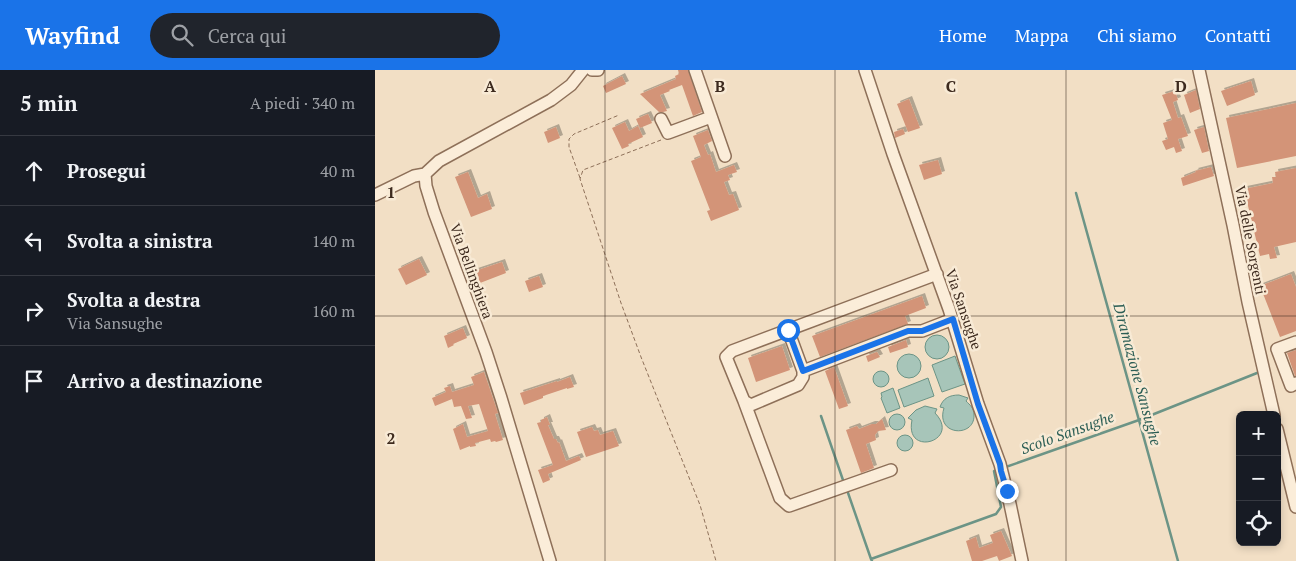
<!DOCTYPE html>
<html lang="it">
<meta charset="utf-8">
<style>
body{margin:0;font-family:"PT Serif",serif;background:#20242c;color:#f1f3f6}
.controls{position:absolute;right:15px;bottom:15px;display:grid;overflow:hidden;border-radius:8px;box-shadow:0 2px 8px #0003}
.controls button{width:45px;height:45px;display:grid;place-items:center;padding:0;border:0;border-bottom:1px solid #363941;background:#171b24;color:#f1f3f6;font:25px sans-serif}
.stop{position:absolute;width:15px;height:15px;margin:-11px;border:4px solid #1a73e8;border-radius:50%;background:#fff}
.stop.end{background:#1a73e8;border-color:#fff;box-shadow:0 1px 5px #0008}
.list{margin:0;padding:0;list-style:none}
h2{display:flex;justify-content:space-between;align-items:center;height:65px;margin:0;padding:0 20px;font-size:21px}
h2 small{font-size:16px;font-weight:400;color:#9ea1a6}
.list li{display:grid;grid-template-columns:32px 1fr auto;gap:15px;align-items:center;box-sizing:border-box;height:70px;padding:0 20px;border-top:1px solid #363941}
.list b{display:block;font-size:19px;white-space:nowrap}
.list p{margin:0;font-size:16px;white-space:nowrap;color:#9ea1a6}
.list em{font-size:16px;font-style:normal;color:#9ea1a6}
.icon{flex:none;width:28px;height:28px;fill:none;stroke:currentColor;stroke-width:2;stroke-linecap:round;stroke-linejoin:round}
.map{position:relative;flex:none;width:921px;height:491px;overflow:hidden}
header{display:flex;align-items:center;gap:30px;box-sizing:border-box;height:70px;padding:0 25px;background:#1a73e8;color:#fff}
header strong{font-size:24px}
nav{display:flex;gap:28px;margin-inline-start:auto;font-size:18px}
.search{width:350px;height:45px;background:#20242c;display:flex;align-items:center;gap:12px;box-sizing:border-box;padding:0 18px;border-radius:28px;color:#9ea1a6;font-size:19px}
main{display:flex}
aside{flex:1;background:#171b24}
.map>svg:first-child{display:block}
</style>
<header>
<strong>Wayfind</strong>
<div class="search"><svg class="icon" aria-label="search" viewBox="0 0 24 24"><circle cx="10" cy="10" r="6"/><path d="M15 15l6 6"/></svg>Cerca qui</div>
<nav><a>Home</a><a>Mappa</a><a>Chi siamo</a><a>Contatti</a></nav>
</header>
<main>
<aside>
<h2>5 min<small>A piedi · 340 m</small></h2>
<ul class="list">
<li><svg class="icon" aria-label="ahead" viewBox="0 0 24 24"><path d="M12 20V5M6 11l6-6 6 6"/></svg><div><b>Prosegui</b></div><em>40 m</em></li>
<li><svg class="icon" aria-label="left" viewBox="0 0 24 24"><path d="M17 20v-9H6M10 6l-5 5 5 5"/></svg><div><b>Svolta a sinistra</b></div><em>140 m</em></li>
<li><svg class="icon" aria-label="right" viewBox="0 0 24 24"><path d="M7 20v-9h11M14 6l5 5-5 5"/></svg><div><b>Svolta a destra</b><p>Via Sansughe</p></div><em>160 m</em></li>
<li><svg class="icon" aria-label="arrive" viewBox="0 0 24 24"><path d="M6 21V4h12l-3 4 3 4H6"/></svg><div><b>Arrivo a destinazione</b></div></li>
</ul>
</aside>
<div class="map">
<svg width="921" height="491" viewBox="0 0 921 491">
<defs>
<filter id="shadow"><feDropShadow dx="3" dy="-3" stdDeviation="0" flood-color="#0004"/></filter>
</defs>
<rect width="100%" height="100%" fill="#f2dfc5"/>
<path fill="#a7c5b9" stroke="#6c9486" d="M550 277a12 12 0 1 1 24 0a12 12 0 1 1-24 0Z
M522 296a12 12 0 1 1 24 0a12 12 0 1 1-24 0Z
M580,286l10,28 -23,8 -10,-27z
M498 309a8 8 0 1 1 16 0a8 8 0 1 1-16 0Z
M553,308l6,18 -30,11 -6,-17z
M518,318l7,20 -13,5 -6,-15 1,-1 -1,-4z
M584,325l9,3 -2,3c4,4 8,7 8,14 1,23 -39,21 -30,-7l-4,-1c3,-9 10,-12 19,-12z
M550,336l12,3 -2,4c27,28 -31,45 -23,7l-4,-2 8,-8z
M514 352a8 8 0 1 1 16 0a8 8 0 1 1-16 0Z
M522 373a8 8 0 1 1 16 0a8 8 0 1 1-16 0Z"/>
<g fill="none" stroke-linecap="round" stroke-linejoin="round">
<path stroke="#6c9486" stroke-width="2.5" d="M701,123l102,368
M446,346l23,67
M628,398l136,-48 118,-47
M472,420l24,69
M497,491l-1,-2 125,-45 5,-7 -7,-36 4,-2"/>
</g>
<path fill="#d39478" filter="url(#shadow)" d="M303,0h10l14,42 -9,4 -11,-31 -13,5 1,1 -10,4 7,16 -4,1h-4l-19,-18 36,-15 -1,-3 4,-2z
M247,6l4,8 -20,9 -3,-7z
M876,11l4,14 -28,11 -6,-15z
M821,20l4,19 -10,4 -6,-18z
M800,21l3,9 -5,2 5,16 3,-1 7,19 -10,3 4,12 -6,2 -2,-6 -8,3 -4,-9 6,-2 -5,-16 9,-3 -10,-25z
M534,29l11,29 -12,4 -11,-28z
M921,33v53l-59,12 -11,-50z
M273,44l4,9 -12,5 -4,-9z
M250,52l4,9 9,-5 5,11 -15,7 1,2 -7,3 -10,-21z
M181,57l4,11 -12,5 -4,-11z
M829,57l5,24 -7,2 -8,-23z
M528,59l2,5 -10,4 -1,-6z
M333,60l4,11 -8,4 4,10 2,-1 6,18 18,-7 3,7 -9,3 2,5 -6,2 5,13 4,-1 6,16 -28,11 -4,-10 3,-1 -19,-49 10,-4 -8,-21z
M563,90l4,14 -18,6 -5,-15z
M836,97l3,9 -31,10 -2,-8 15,-6 -1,-1z
M921,98v74l-22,5 3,11 -7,1 -1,-5 -9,2 -16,-67 29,-6 -1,-6h4l-1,-5z
M93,102l10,26 9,-4 5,15 -21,8 -16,-40z
M44,189l8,16 -21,10 -8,-16z
M127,192l4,11 -26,10 -5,-12z
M916,204l5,13v44l-16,6 -20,-51z
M164,206l4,11 -14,5 -4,-11z
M547,226l4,12 -21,8 3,8 -88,33 -8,-21z
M88,258l4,10 -14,6 1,1 -6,3 -4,-12z
M531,270l2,7 -18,6 -2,-6z
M407,276l8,24 -34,12 -8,-24z
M921,280v26h-1l-8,-23z
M502,282l3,5 -12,5 -2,-6z
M459,297l14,39 -9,3 -14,-38z
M109,302l14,41 -3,1 8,26 -7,2 -1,-1 -4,1 -1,-3 -15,4 1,3 -6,1v-1l-10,4 -7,-21 10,-5 4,13 21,-6 -9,-27 -11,2 4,12 -6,1 -5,-13 -7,1 -2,-8 -17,7 -3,-8 14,-6 -2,-4 6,-2 2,6 22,-7 -3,-8z
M195,307l4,10 -7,2v-1l-24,8v2l-19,7 -4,-12 37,-12v1z
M172,347l3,8h-2l6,14h2l2,4 1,-1 7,19 13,-5 2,4 -33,14 2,6 -7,3 -5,-13 15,-5 -16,-42 4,-1v-2z
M507,349l4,11 -8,1 -3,4 1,5 -10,4 8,24 -13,5 -15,-43 11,-4 2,3 13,-5h4z
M217,357l2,4 4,-1 2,5 13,-4 6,15 -33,11 -9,-25z
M626,461l11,25 -13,5 -2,-5 -15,5h-10l-6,-20 10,-4 3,11 14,-5 -3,-8z"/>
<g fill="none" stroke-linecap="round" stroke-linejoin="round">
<g stroke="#8e7059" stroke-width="14">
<path id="minor" d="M217,0h6
M320,0l30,86
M490,0l28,84 56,155 29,95 22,60 10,40 12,57
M824,0l34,155 15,77 26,113
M286,49l7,14 43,-16
M0,125l39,-19 11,-2
M413,260l15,41v6l-5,8 -47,20 -7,-4 -18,-44 6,-6 205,-77
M921,272l-19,7 14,37 5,-3
M428,301l105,-40h14l31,-12
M369,331l36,97 9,8 102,-36
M902,359l19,78
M175,491l-49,-163 -15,-46 -52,-140 -8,-26 -1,-12 14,-13 112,-61 20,-15 12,-15"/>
</g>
<path stroke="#8e7059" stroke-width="1" stroke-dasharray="4 2.5" stroke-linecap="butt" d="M286,70l-78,30 -3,9 41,124 20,54 59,148 16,56
M205,108l-11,-31v-8l5,-5 45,-19"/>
<use href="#minor" stroke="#fbedd9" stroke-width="11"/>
</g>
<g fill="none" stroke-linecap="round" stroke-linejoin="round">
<path stroke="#1a73e8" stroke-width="6" d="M413,260l15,41 105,-40h14l31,-12 25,85 22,60 1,7 6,20"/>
</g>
<path fill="none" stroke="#3d2a1e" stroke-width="1" stroke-opacity="0.55" d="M230,0v491M460,0v491M691,0v491M0,246h921"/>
<g text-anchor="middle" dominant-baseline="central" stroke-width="5" stroke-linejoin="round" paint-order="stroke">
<g font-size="14" fill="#3d2a1e" stroke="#f8ead5">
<text transform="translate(876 170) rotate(79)">Via delle Sorgenti</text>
<text transform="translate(97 201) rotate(70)">Via Bellinghiera</text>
<text transform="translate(589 239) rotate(71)">Via Sansughe</text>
</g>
<g font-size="15" font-style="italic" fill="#2c5e55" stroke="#f8ead5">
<text transform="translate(763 304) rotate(75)">Diramazione Sansughe</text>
<text transform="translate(692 362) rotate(-20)">Scolo Sansughe</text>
</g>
</g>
<g font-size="16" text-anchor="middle" font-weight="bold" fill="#3d2a1e" stroke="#f8ead5" stroke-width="5" stroke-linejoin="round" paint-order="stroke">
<text x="115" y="22">A</text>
<text x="345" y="22">B</text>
<text x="576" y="22">C</text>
<text x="806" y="22">D</text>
<text x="16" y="128">1</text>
<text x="16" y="374">2</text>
</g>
</svg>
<div class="controls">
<button>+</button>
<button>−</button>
<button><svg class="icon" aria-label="locate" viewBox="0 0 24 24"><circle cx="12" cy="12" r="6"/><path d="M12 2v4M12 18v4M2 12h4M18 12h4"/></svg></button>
</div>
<div class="stop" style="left:413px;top:260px"></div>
<div class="stop end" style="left:632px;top:421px"></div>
</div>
</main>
